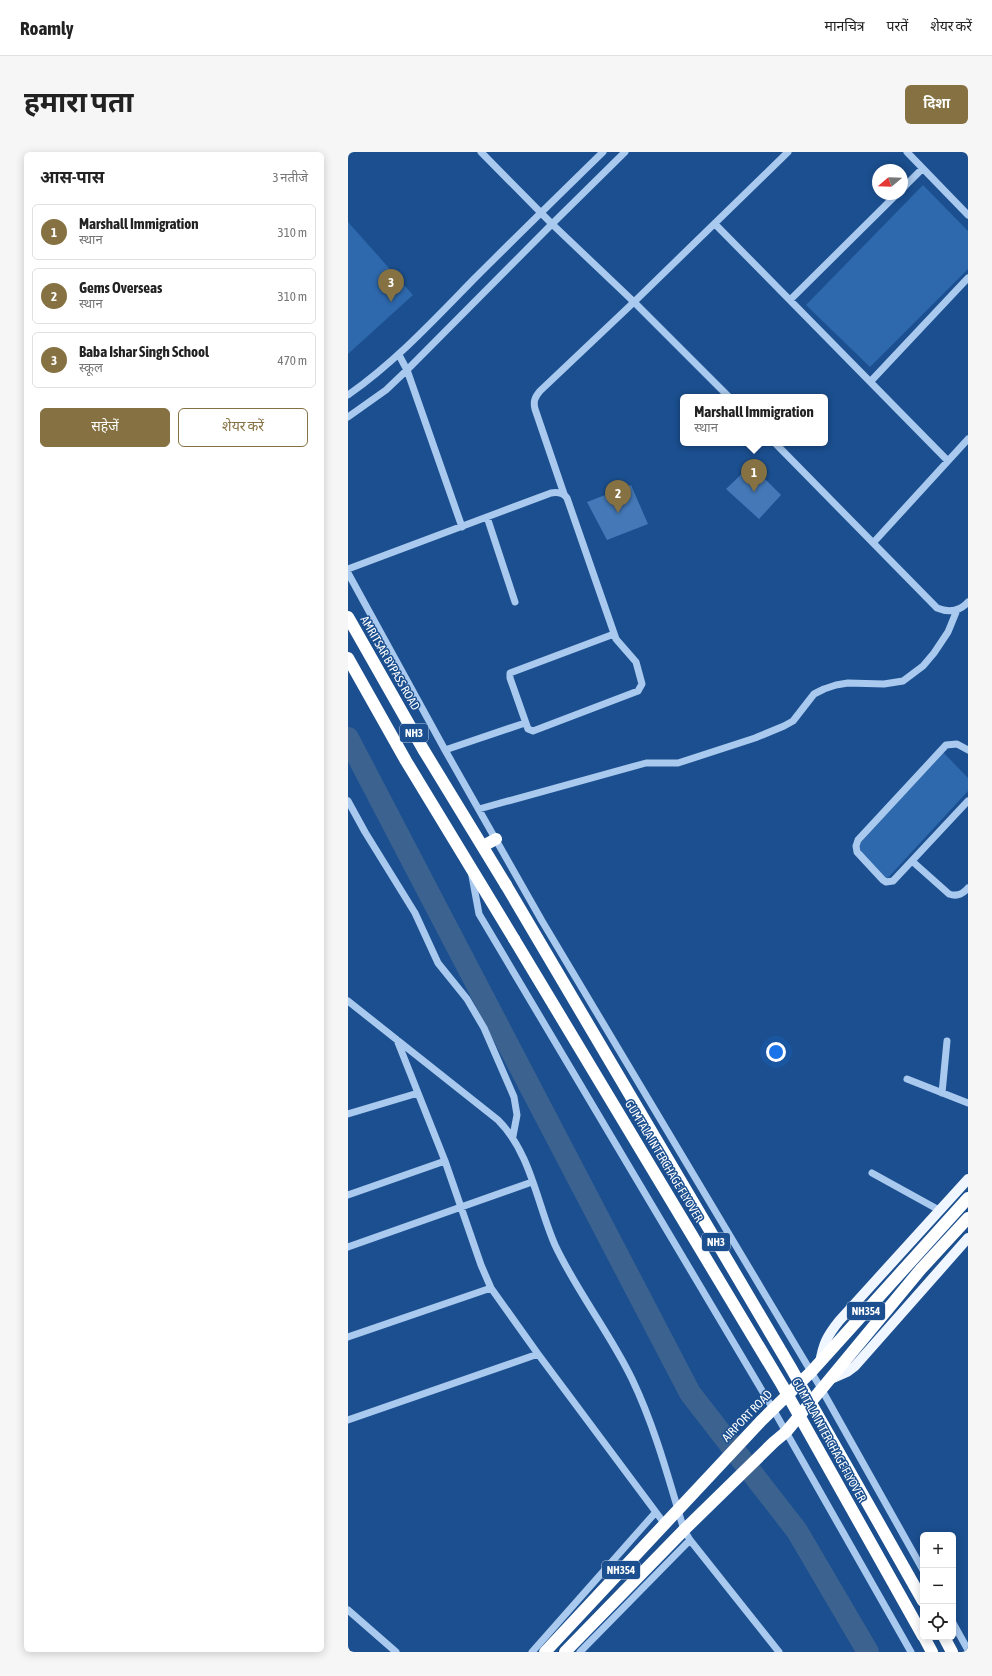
<!DOCTYPE html>
<html lang="hi">
<meta charset="utf-8">
<style>
body{margin:0;font-family:"Asap Condensed","Noto Sans Devanagari",sans-serif;background:#f6f6f6;color:#222}
.controls{position:absolute;right:12px;bottom:12px;display:grid;overflow:hidden;border-radius:6px;box-shadow:0 2px 10px #0003}
.controls button{width:36px;height:36px;display:grid;place-items:center;padding:0;border:0;border-bottom:1px solid #e0e0e0;background:#fff;color:#222;font:20px sans-serif}
.compass{position:absolute;left:524px;top:12px;width:36px;height:36px;border-radius:50%;background:#fff;box-shadow:0 2px 10px #0003;rotate:251deg}
.you{position:absolute;left:428px;top:900px;width:14px;height:14px;margin:-10px;border:3px solid #fff;border-radius:50%;background:#1a73e8;box-shadow:0 0 0 6px #1a73e833}
.badge{display:grid;place-items:center;width:26px;height:26px;border-radius:50%;background:#857141;color:#fff;font-size:13px;font-weight:700}
.pin{position:absolute;translate:-50% -33px;filter:drop-shadow(0 1px 2px #0008)}
.pin::after{content:'';position:absolute;top:21px;width:14px;height:12px;background:inherit;clip-path:polygon(0 0,100% 0,50% 100%)}
.popup{position:absolute;left:332px;top:242px;width:148px;height:52px;box-sizing:border-box;display:grid;place-content:center;border-radius:6px;background:#fff;filter:drop-shadow(0 1px 3px #0005);font-size:13px;white-space:nowrap;color:#767676}
.popup b{font-size:15px;color:#222}
.popup::after{content:'';position:absolute;left:50%;top:100%;margin-left:-8px;border:8px solid transparent;border-top-color:#fff}
.list{margin:0;padding:0;list-style:none}
h2{display:flex;justify-content:space-between;align-items:center;height:52px;margin:0;padding:0 16px;font-size:17px}
h2 small{font-size:13px;font-weight:400;color:#767676}
.list li{display:grid;grid-template-columns:26px 1fr auto;gap:12px;align-items:center;box-sizing:border-box;height:56px;margin:0 8px 8px;padding:0 8px;border:1px solid #e0e0e0;border-radius:6px}
.list b{display:block;font-size:15px;white-space:nowrap}
.list p{margin:0;font-size:13px;white-space:nowrap;color:#767676}
.list em{font-size:13px;font-style:normal;color:#767676}
.actions{display:flex;gap:8px;padding:12px 16px}
.actions a{flex:1;padding:9px 0;border:1px solid #857141;border-radius:6px;text-align:center;font-size:14px;color:#857141}
.actions .main{background:#857141;color:#fff}
.icon{flex:none;width:22px;height:22px;fill:none;stroke:currentColor;stroke-width:2;stroke-linecap:round;stroke-linejoin:round}
.map{position:relative;flex:none;width:620px;height:1500px;overflow:hidden;border-radius:6px}
header{display:flex;align-items:center;gap:24px;box-sizing:border-box;height:56px;padding:0 20px;background:#fff;border-bottom:1px solid #e0e0e0}
header strong{font-size:19px}
nav{display:flex;gap:22px;margin-inline-start:auto;font-size:14px}
.intro{display:flex;align-items:center;justify-content:space-between;box-sizing:border-box;height:96px;padding:0 24px}
h1{margin:0;font-size:28px}
.button{padding:10px 18px;border-radius:6px;background:#857141;color:#fff;font-size:14px;font-weight:700}
main{display:flex;gap:24px;padding:0 24px}
aside{flex:1;background:#fff;border-radius:6px;box-shadow:0 2px 10px #0003}
.map>svg:first-child{display:block}
</style>
<header>
<strong>Roamly</strong>
<nav><a>मानचित्र</a><a>परतें</a><a>शेयर करें</a></nav>
</header>
<div class="intro"><h1>हमारा पता</h1><a class="button">दिशा</a></div>
<main>
<aside>
<h2>आस-पास<small>3 नतीजे</small></h2>
<ul class="list">
<li><span class="badge">1</span><div><b>Marshall Immigration</b><p>स्थान</p></div><em>310 m</em></li>
<li><span class="badge">2</span><div><b>Gems Overseas</b><p>स्थान</p></div><em>310 m</em></li>
<li><span class="badge">3</span><div><b>Baba Ishar Singh School</b><p>स्कूल</p></div><em>470 m</em></li>
</ul>
<div class="actions"><a class="main">सहेजें</a><a>शेयर करें</a></div>
</aside>
<div class="map">
<svg width="620" height="1500" viewBox="0 0 620 1500">
<rect width="100%" height="100%" fill="#1b4f8f"/>
<path fill="#2e69ad" d="M575,33l45,46v38l-98,98 -64,-62z
M0,70l65,73 -65,59z
M595,600l25,26v13l-83,90 -29,-33z"/>
<g fill="none" stroke-linecap="round" stroke-linejoin="round">
<path stroke="#3c6290" stroke-width="22" d="M0,586l342,655 107,138 71,121"/>
</g>
<path fill="#4478b7" d="M403,313l30,30 -22,24 -33,-30z
M283,333l17,39 -41,16 -20,-38z"/>
<g fill="none" stroke-linecap="round" stroke-linejoin="round">
<path stroke="#a9c9ee" stroke-width="7" d="M277,0l-73,72 82,78 95,95
M559,0l61,63
M554,37l20,-20
M367,72l233,237
M442,148l107,-106
M51,203l8,15 55,157
M523,229l97,-103
M0,243c47,-33 85,-74 125,-115 43,-43 87,-86 130,-128
M0,265l38,-27 21,-20 145,-146 -71,-72
M427,291l162,165c12,5 22,4 31,-6
M216,342l-29,-85c-2,-8 0,-12 5,-18l94,-89 154,-150
M139,365l28,85
M525,391l95,-104
M0,417l203,-76c6,-1 12,-1 16,5l49,141 20,23 6,22 -4,7 -105,40 -5,-2 -18,-51v-5l104,-39
M0,421l97,177 97,171 280,469 101,180
M97,598l80,-27
M620,598l-11,-6 -11,1 -88,95 -2,6 1,6 26,28 3,2 7,-1 75,-80
M0,649l17,31 50,81 23,50 29,36 17,29 30,69 3,18 -4,21
M131,657l167,-46h32l77,-25 29,-12 9,-5 21,-27 10,-5 12,-4 12,-2 36,1 19,-3 20,-15 11,-13 14,-21 9,-22
M564,709l37,33c8,3 14,0 19,-6
M124,724l7,38 294,495 138,243
M0,849l150,119c33,33 39,84 57,125 22,47 55,88 77,134 23,48 37,101 52,151l6,10 89,112
M49,888l48,121 36,104 10,23 47,66 126,169
M559,927l61,24
M594,941l5,-52
M0,962l70,-21
M524,1021l67,37
M0,1043l97,-34
M0,1095l184,-65
M0,1185l143,-49
M0,1268l190,-66
M0,1458l48,42
M605,1471l15,27
M184,1500l123,-139
M232,1500l110,-112"/>
<path stroke="#f0f6ff" stroke-width="10" d="M472,1211c3,-19 7,-27 19,-42l129,-142
M483,1227l16,-7 8,-6 113,-128"/>
<path stroke="#fff" stroke-width="12" d="M0,465l75,132 83,136
M0,506l58,103 108,178
M135,694l13,-7
M576,1485l8,15
M596,1485l8,15
M197,1500l216,-231 50,-49 157,-174
M217,1500l119,-122 90,-88 12,-10 135,-163 47,-51"/>
<path stroke="#fff" stroke-width="12" d="M158,733l285,483 132,233
M166,787l268,446 141,251"/>
</g>
<g text-anchor="middle" dominant-baseline="central" stroke-width="3" stroke-linejoin="round" paint-order="stroke">
<g fill="#1b4f8f" stroke="#bbcadd" stroke-width="1">
<rect x="52" y="572" width="28" height="18" rx="3"/>
<rect x="354" y="1081" width="28" height="18" rx="3"/>
<rect x="499" y="1150" width="38" height="18" rx="3"/>
<rect x="254" y="1409" width="38" height="18" rx="3"/>
</g>
<g font-size="11" font-weight="bold" fill="#fff">
<text x="66" y="581">NH3</text>
<text x="368" y="1090">NH3</text>
<text x="518" y="1159">NH354</text>
<text x="273" y="1418">NH354</text>
</g>
<g font-size="12" fill="#fff" stroke="#1b4f8f">
<text transform="translate(42 511) rotate(60)">AMRITSAR BYPASS ROAD</text>
<text transform="translate(316 1009) rotate(59)">GUMTALA INTERCHAGE FLYOVER</text>
<text transform="translate(399 1264) rotate(-46)">AIRPORT ROAD</text>
<text transform="translate(481 1288) rotate(61)">GUMTALA INTERCHAGE FLYOVER</text>
</g>
</g>
</svg>
<div class="controls">
<button>+</button>
<button>−</button>
<button><svg class="icon" aria-label="locate" viewBox="0 0 24 24"><circle cx="12" cy="12" r="6"/><path d="M12 2v4M12 18v4M2 12h4M18 12h4"/></svg></button>
</div>
<svg class="compass" viewBox="-18 -18 36 36"><path d="M0-13l5 13h-10z" fill="#e53935"/><path d="M0 13l5-13h-10z" fill="#767676"/></svg>
<div class="you"></div>
<div class="pin badge" style="left:406px;top:340px">1</div>
<div class="popup"><b>Marshall Immigration</b>स्थान</div>
<div class="pin badge" style="left:270px;top:361px">2</div>
<div class="pin badge" style="left:43px;top:150px">3</div>
</div>
</main>
